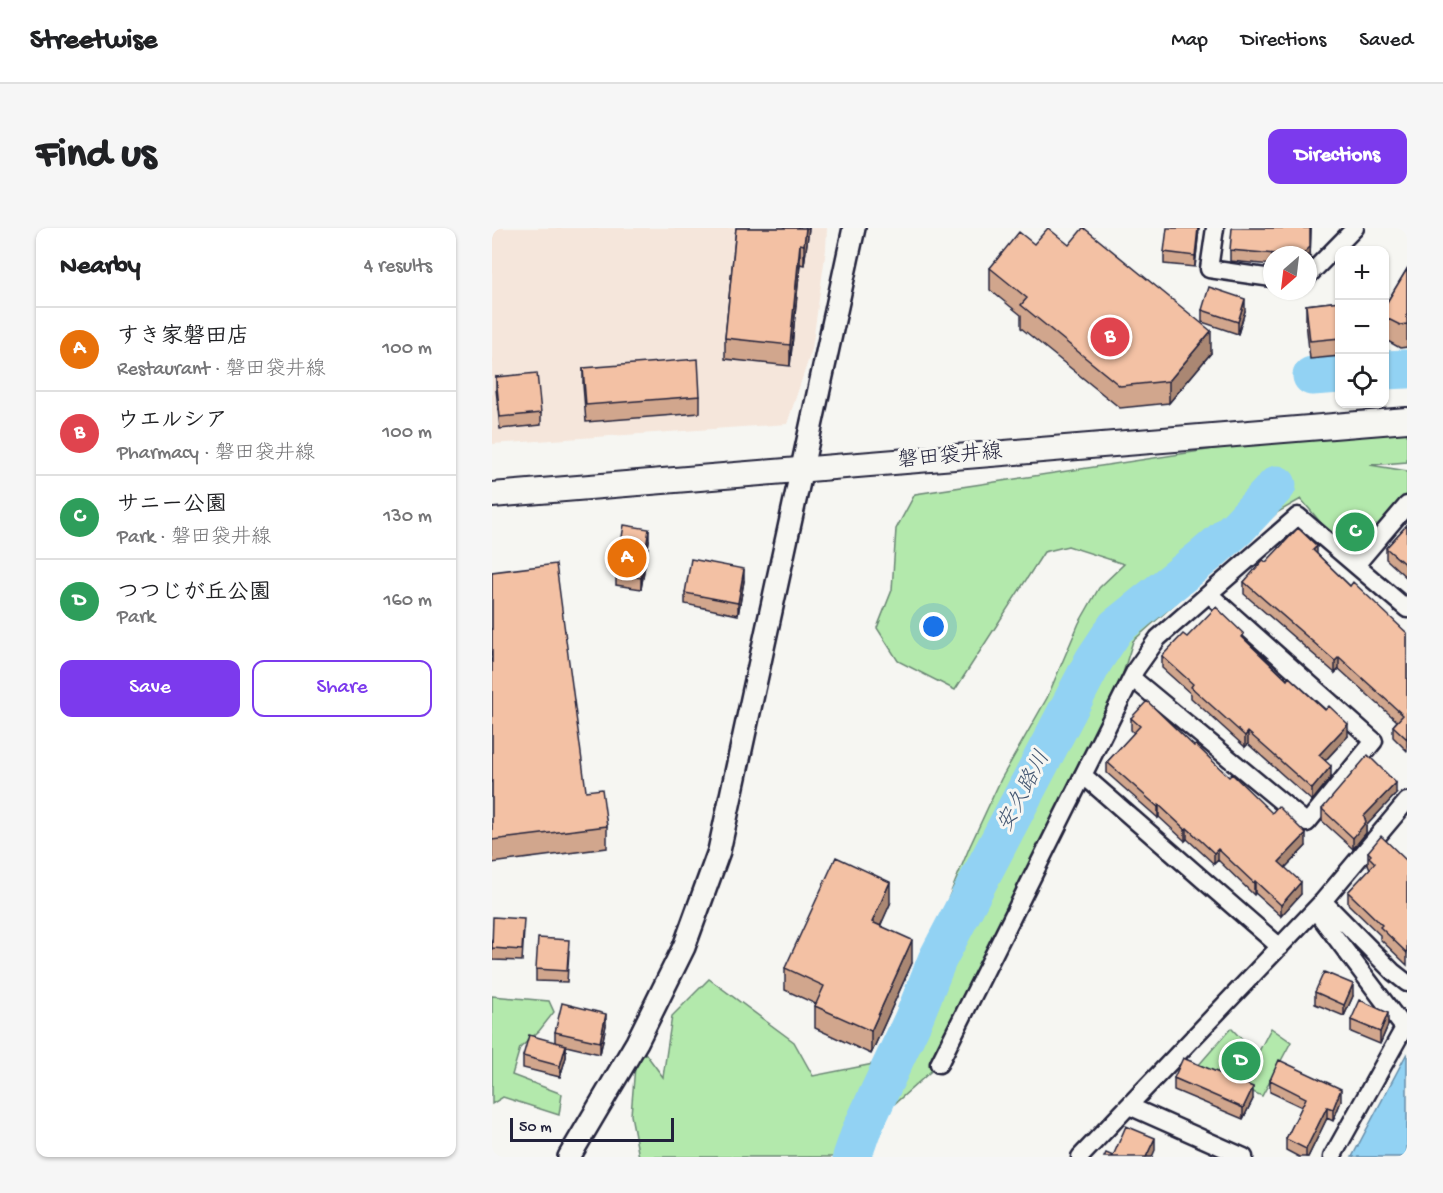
<!DOCTYPE html>
<meta charset="utf-8">
<style>
body{margin:0;font-family:"Gochi Hand","Klee One",sans-serif;background:#f6f6f6;color:#202124}
.controls{position:absolute;right:18px;top:18px;display:grid;overflow:hidden;border-radius:12px;box-shadow:0 2px 4px #0004}
.controls button{width:54px;height:54px;display:grid;place-items:center;padding:0;border:0;border-bottom:2px solid #e0e0e0;background:#fff;color:#202124;font:30px sans-serif}
.compass{position:absolute;left:771px;top:18px;width:54px;height:54px;border-radius:50%;background:#fff;box-shadow:0 2px 4px #0004;rotate:208deg}
.scale{position:absolute;left:18px;bottom:15px;width:164px;box-sizing:border-box;padding-left:6px;border:3px solid #22223b;border-top:0;font-size:16px;line-height:21px;white-space:nowrap;color:#22223b;-webkit-text-stroke:4px #f6f6f2;paint-order:stroke}
.you{position:absolute;left:442px;top:399px;width:21px;height:21px;margin:-15px;border:4px solid #fff;border-radius:50%;background:#1a73e8;box-shadow:0 0 0 9px #1a73e833}
.badge{display:grid;place-items:center;width:39px;height:39px;border-radius:50%;background:#7c3aed;color:#fff;font-size:20px;font-weight:700}
.pin{position:absolute;translate:-50% -50%;border:3px solid #fff;box-shadow:0 2px 6px #0006}
.list{margin:0;padding:0;list-style:none}
h2{display:flex;justify-content:space-between;align-items:center;height:78px;margin:0;padding:0 24px;font-size:26px}
h2 small{font-size:20px;font-weight:400;color:#757577}
.list li{display:grid;grid-template-columns:39px 1fr auto;gap:18px;align-items:center;box-sizing:border-box;height:84px;padding:0 24px;border-top:2px solid #e0e0e0}
.list b{display:block;font-size:22px;white-space:nowrap}
.list p{margin:0;font-size:20px;white-space:nowrap;color:#757577}
.list em{font-size:20px;font-style:normal;color:#757577}
.actions{display:flex;gap:12px;padding:18px 24px}
.actions a{flex:1;padding:14px 0;border:2px solid #7c3aed;border-radius:12px;text-align:center;font-size:21px;color:#7c3aed}
.actions .main{background:#7c3aed;color:#fff}
.icon{flex:none;width:33px;height:33px;fill:none;stroke:currentColor;stroke-width:2;stroke-linecap:round;stroke-linejoin:round}
.map{position:relative;flex:none;width:915px;height:929px;overflow:hidden;border-radius:12px}
header{display:flex;align-items:center;gap:36px;box-sizing:border-box;height:84px;padding:0 30px;background:#fff;border-bottom:2px solid #e0e0e0}
header strong{font-size:28px}
nav{display:flex;gap:33px;margin-inline-start:auto;font-size:21px}
.intro{display:flex;align-items:center;justify-content:space-between;box-sizing:border-box;height:144px;padding:0 36px}
h1{margin:0;font-size:42px}
.button{padding:15px 27px;border-radius:12px;background:#7c3aed;color:#fff;font-size:21px;font-weight:700}
main{display:flex;gap:36px;padding:0 36px}
aside{flex:1;background:#fff;border-radius:12px;box-shadow:0 2px 4px #0004}
.map>svg:first-child{display:block}
</style>
<header>
<strong>Streetwise</strong>
<nav><a>Map</a><a>Directions</a><a>Saved</a></nav>
</header>
<div class="intro"><h1>Find us</h1><a class="button">Directions</a></div>
<main>
<aside>
<h2>Nearby<small>4 results</small></h2>
<ul class="list">
<li><span class="badge" style="background:#e8710a">A</span><div><b>すき家磐田店</b><p>Restaurant · 磐田袋井線</p></div><em>100 m</em></li>
<li><span class="badge" style="background:#e0444e">B</span><div><b>ウエルシア</b><p>Pharmacy · 磐田袋井線</p></div><em>100 m</em></li>
<li><span class="badge" style="background:#2e9e5b">C</span><div><b>サニー公園</b><p>Park · 磐田袋井線</p></div><em>130 m</em></li>
<li><span class="badge" style="background:#2e9e5b">D</span><div><b>つつじが丘公園</b><p>Park</p></div><em>160 m</em></li>
</ul>
<div class="actions"><a class="main">Save</a><a>Share</a></div>
</aside>
<div class="map">
<svg width="915" height="929" viewBox="0 0 915 929">
<rect width="100%" height="100%" fill="#f6f6f2"/>
<filter id="ink" filterUnits="userSpaceOnUse"><feTurbulence type="fractalNoise" baseFrequency=".0167" numOctaves="2"/><feDisplacementMap in="SourceGraphic" scale="12" xChannelSelector="R" yChannelSelector="G"/><feConvolveMatrix kernelMatrix="1 2 1 2 8 2 1 2 1" color-interpolation-filters="sRGB"/></filter>
<g filter="url(#ink)">
<path fill="#f5e6db" d="M0,0h335l-1,21 -14,100 -25,75 -295,20z"/>
<path fill="#b3e9ac" stroke="#6a8674" stroke-width="1.5" d="M915,192v42l-37,3 37,6v26l-51,68 -55,-66 -23,13 -145,129 -28,90 -166,333 -104,93h-196l-8,-42 6,-73 26,35 9,-61 37,-37 85,63 19,34 65,-13 26,-58 66,-159 31,-67 46,-81 32,-75 20,-35 25,-24 -56,-18 -24,6 -89,138 -57,-29 -21,-33 15,-38 4,-61 19,-35z
M0,768l57,5 5,11 -15,19 -19,17 -8,27 50,19 -3,21 -56,-18 -11,7z
M739,800l26,27 14,-27 20,14 -29,54 -65,-29z"/>
<path fill="#92d2f3" stroke="#658ca9" stroke-width="1.5" d="M915,825v104h-55z"/>
<g fill="none" stroke-linecap="round" stroke-linejoin="round">
<path stroke="#92d2f3" stroke-width="39" d="M892,142l23,-1
M820,148l28,-2
M360,929l9,-26 52,-111 24,-60 157,-300 22,-33 90,-72 32,-28 39,-42"/>
<g stroke="#22223b" stroke-width="21">
<path id="minor" d="M723,0l-6,41 63,9
M816,48l47,-48
M864,337l51,-60
M640,450l175,145 67,-82 -165,-147
M591,547l197,172
M831,673l70,71 14,11
M823,682l89,118 -72,129
M447,836l197,-395 22,-31 140,-122 109,93
M637,878l115,51
M588,929l243,-256 84,-100"/>
</g>
<g stroke="#22223b" stroke-width="26">
<path id="tertiary" d="M77,929l68,-115 47,-95 35,-96 135,-623"/>
</g>
<g stroke="#22223b" stroke-width="28">
<path id="secondary" d="M0,267l915,-75"/>
</g>
<use href="#minor" stroke="#f6f6f2" stroke-width="16"/>
<use href="#tertiary" stroke="#f6f6f2" stroke-width="21"/>
<use href="#secondary" stroke="#f6f6f2" stroke-width="24"/>
</g>
<path fill="#d1a68d" stroke="#22223b" stroke-width="1.5" d="M244,0h73l-5,37 -4,-1 -10,102 -65,-7v-21z
M707,0l-4,39 -31,-3v-12z
M819,0l-1,31 -2,2v-6h-36v10l-42,-4v-11z
M542,16l35,1 142,108 -42,50 -49,5 -99,-80v-13l-31,-25v-22z
M915,41v78l-7,1 -16,-9v-32z
M848,73v55l-30,3 -4,-37v-17z
M710,82l43,1 -7,23 -36,-12z
M91,140l117,28v17l-114,9 -3,-37z
M4,149l45,36v12l-41,4 -4,-40z
M915,297v53l-21,-19v-11z
M157,313l-8,48 -25,-4v-11z
M825,326l33,32 57,47v118l-14,-14v-11l4,-5 -58,-52 -4,4 -91,-79v-12l22,-20z
M0,344l94,219 21,35v22l-115,15z
M252,353l-6,34 -53,-11v-11z
M695,409l57,2 104,97 -23,25 6,16 -19,24 -64,-57 -3,3 -54,-49v-4l-29,-26v-12z
M639,490l63,28 112,100 -21,22 16,26 -20,22 -26,-23 -1,2 -36,-35 -4,4 -27,-25 -2,2 -26,-24 -1,1 -51,-45v-11l27,-29 -3,-3z
M904,566l-30,32v7l-13,16 -31,-28v-12z
M876,624l39,9v104l-27,-26v-4l-32,-31v-12l22,-23 -2,-5z
M398,676l-10,22 32,37 -41,91 -56,-26v-22l1,-2 -31,-14v-22z
M32,702l-2,31 -30,-1v-21z
M77,723l-2,31 -31,-1v-12z
M823,764l38,4 -9,20 -29,-12z
M859,792l37,5 -8,19 -29,-12z
M114,797l-6,29 -34,-8v11l-6,20 -37,-9v-12l32,-14v-10z
M682,850l79,21 -10,20 -69,-29z
M778,852l71,21 -8,20 -6,-3 -19,39h-9l-13,-7v-11l16,-32 -32,-15z"/>
<path fill="#aa8773" stroke="#22223b" stroke-width="1.5" d="M314,0h3l-5,37v-20z
M706,0h1l-4,39v-11z
M819,0l-1,31 -2,2v-6h-6z
M308,16v20l-10,102v-21z
M753,71v12l-7,23v-12z
M719,103v22l-42,50v-22z
M157,301v12l-8,48v-11z
M825,318v12l-4,-8z
M252,341v12l-6,34v-12z
M847,429v12l-4,4v-12z
M856,496v12l-29,31v-12z
M756,504v12l-3,3v-11z
M839,538v11l-19,24v-12z
M904,555v11l-30,32v7l-13,16v-11l11,-22z
M667,577v12l-1,1v-11z
M695,600v11l-2,2v-12z
M814,606v12l-27,28v-12z
M726,621v11l-4,4v-11z
M763,653v12l-1,2v-12z
M398,654v22l-18,41v-23z
M809,654v12l-20,22v-11z
M420,712v23l-41,91v-23z
M861,756v12l-9,20v-11z
M896,785v12l-8,19v-12z
M114,786v11l-6,29v-12z
M74,817v12l-6,20v-11z
M761,859v12l-10,20v-11z
M849,861v12l-8,20v-12z
M835,879v11l-19,39h-2v-8z
M663,910v12l-3,7h-6z"/>
<path fill="#f3c1a4" stroke="#22223b" stroke-width="1.5" d="M244,0h70l-2,17 -4,-1 -10,101 -65,-7z
M556,0l21,17 14,-17h1l127,103 -42,50 -49,5 -99,-81 6,-7 -37,-30 29,-36 15,12z
M675,0h31l-3,28 -31,-4z
M740,0h78v19l-8,8h-13l-59,-5z
M915,41v55l-7,1 -16,-8v-10z
M717,59l36,12 -7,23 -36,-12z
M848,73v37l-30,3 -4,-36z
M206,131l2,37 -114,9 -3,-37z
M45,145l4,40 -41,4 -4,-40z
M132,297l25,4 -8,49 -25,-4z
M915,297v41l-21,-18z
M806,300l19,18 -4,4 37,36 3,-4 54,51v106l-14,-13 10,-11 -64,-58 -4,4 -91,-79 19,-22 3,2z
M199,331l53,10 -6,34 -53,-10z
M64,336l30,227 16,-2 5,37 -115,14v-268z
M724,379l28,27 -2,3 45,43 2,-3 36,33 4,-4 19,18 -29,31 12,11 -19,23 -64,-57 -3,4 -54,-49 2,-3 -31,-28 21,-22 4,3z
M655,473l47,45 2,-1 33,32 3,-3 40,39 6,-7 28,28 -27,28 22,20 -20,23 -26,-24 -1,2 -36,-34 -4,4 -27,-25 -2,1 -26,-24 -1,2 -51,-45 33,-36 -9,-8z
M876,527l28,28 -32,33 2,6 -13,16 -31,-29z
M889,608l26,25v92l-27,-26 2,-2 -34,-33 27,-29 -6,-6 2,-2 -3,-3z
M344,629l54,25 -18,40 40,18 -41,91 -56,-25 9,-20 -39,-18z
M1,689l31,2 -2,31 -30,-2z
M46,710l31,2 -2,31 -31,-2z
M832,744l29,12 -9,21 -29,-13z
M868,772l28,13 -8,19 -29,-12z
M70,775l44,11 -6,28 -45,-10z
M37,807l37,10 -6,21 -37,-10z
M691,830l70,29 -10,21 -69,-30z
M787,832l62,29 -8,20 -6,-2 -21,42 -20,-10 20,-41 -36,-18z
M634,898l29,12 -9,19h-42l2,-4 7,3z"/>
</g>
<g text-anchor="middle" dominant-baseline="central" stroke-width="6" stroke-linejoin="round" paint-order="stroke">
<g font-size="21" fill="#22223b" stroke="#f6f6f2">
<text transform="translate(458 230) rotate(-5)">磐田袋井線</text>
</g>
<g font-size="22" font-style="italic" fill="#445772" stroke="#f6f6f2">
<text transform="translate(533 564) rotate(-62)">安久路川</text>
</g>
</g>
</svg>
<div class="controls">
<button>+</button>
<button>−</button>
<button><svg class="icon" aria-label="locate" viewBox="0 0 24 24"><circle cx="12" cy="12" r="6"/><path d="M12 2v4M12 18v4M2 12h4M18 12h4"/></svg></button>
</div>
<svg class="compass" viewBox="-18 -18 36 36"><path d="M0-13l5 13h-10z" fill="#e53935"/><path d="M0 13l5-13h-10z" fill="#757577"/></svg>
<div class="scale">50 m</div>
<div class="you"></div>
<div class="pin badge" style="left:135px;top:330px;background:#e8710a">A</div>
<div class="pin badge" style="left:618px;top:109px;background:#e0444e">B</div>
<div class="pin badge" style="left:863px;top:304px;background:#2e9e5b">C</div>
<div class="pin badge" style="left:749px;top:833px;background:#2e9e5b">D</div>
</div>
</main>
